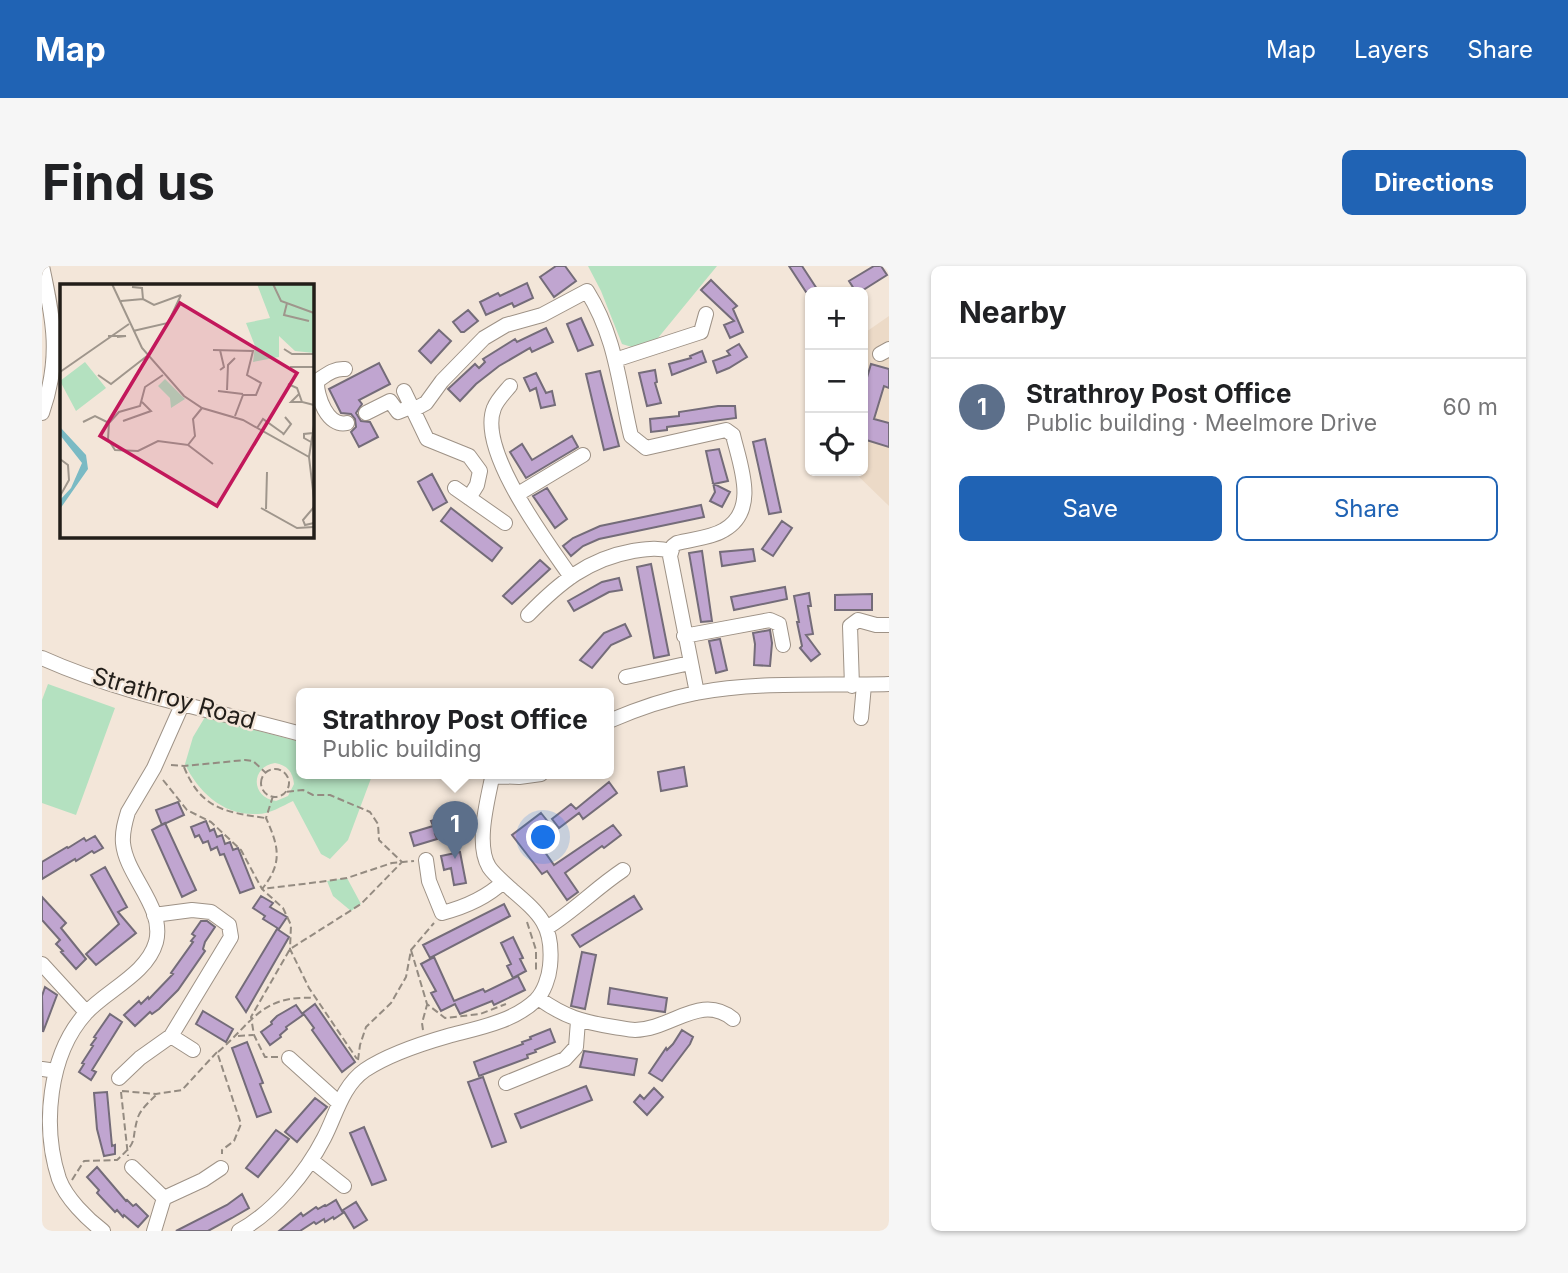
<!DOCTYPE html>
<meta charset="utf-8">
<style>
body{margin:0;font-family:Inter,sans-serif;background:#f6f6f6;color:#202124}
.controls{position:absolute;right:21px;top:21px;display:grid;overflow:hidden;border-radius:10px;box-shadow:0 2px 5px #0004}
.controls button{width:63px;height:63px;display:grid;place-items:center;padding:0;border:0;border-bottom:2px solid #e0e0e0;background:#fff;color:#202124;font:35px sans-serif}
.you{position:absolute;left:502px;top:572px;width:24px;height:24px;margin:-18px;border:5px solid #fff;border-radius:50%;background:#1a73e8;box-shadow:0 0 0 10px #1a73e833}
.badge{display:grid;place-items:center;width:46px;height:46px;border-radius:50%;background:#2063b4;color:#fff;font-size:23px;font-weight:700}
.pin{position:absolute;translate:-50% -58px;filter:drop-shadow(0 2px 4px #0008)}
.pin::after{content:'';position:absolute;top:37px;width:24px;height:21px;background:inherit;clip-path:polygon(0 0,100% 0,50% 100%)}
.popup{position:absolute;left:254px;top:422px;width:318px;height:91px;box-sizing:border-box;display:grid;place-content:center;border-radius:10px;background:#fff;filter:drop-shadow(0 2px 5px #0005);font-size:23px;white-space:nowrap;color:#757577}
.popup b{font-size:26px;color:#202124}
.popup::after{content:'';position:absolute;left:50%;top:100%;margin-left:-14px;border:14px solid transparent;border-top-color:#fff}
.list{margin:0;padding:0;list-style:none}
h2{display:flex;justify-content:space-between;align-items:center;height:91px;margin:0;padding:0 28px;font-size:30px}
h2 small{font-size:23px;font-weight:400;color:#757577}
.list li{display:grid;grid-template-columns:46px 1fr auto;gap:21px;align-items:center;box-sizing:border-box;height:98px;padding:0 28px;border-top:2px solid #e0e0e0}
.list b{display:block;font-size:26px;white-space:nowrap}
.list p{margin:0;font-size:23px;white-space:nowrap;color:#757577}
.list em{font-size:23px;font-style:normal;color:#757577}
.actions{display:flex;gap:14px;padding:21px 28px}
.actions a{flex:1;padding:16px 0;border:2px solid #2063b4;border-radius:10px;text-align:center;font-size:24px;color:#2063b4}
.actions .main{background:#2063b4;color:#fff}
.icon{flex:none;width:38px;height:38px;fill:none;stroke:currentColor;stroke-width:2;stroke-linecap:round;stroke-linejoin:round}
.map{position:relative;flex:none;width:847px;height:965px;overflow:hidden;border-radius:10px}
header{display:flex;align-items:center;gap:42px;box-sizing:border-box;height:98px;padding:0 35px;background:#2063b4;color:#fff}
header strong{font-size:33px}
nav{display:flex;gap:38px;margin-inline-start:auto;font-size:24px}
.intro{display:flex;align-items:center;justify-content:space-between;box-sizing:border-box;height:168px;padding:0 42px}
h1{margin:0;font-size:49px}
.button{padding:18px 32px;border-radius:10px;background:#2063b4;color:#fff;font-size:24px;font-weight:700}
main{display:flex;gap:42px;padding:0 42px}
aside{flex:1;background:#fff;border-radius:10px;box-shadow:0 2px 5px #0004}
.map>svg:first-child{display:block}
</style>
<header>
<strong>Map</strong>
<nav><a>Map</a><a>Layers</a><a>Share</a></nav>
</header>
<div class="intro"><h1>Find us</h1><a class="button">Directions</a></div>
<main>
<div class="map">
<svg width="847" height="965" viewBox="0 0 847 965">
<rect width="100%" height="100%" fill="#f3e6d9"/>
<path fill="#ecdac7" d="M847,50v190l-36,-35h10v-137z"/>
<path fill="#b4e1c0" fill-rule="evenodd" d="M546,0h129l-59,72 -23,10 -13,-4 -21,-53z
M6,418l67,24 -39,107 -34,-12v-103z
M163,451l96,25v31h72l-25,67 -18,19 -9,-5 -28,-53c-11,5 -23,13 -36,13 -33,2 -59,-22 -72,-50l8,-27zM233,497c12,2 18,9 19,21l-6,12 -12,5c-25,-3 -26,-34 -1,-38z
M305,612l14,26 -10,7 -18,-15 -6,-15z"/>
<path fill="#c0a5d0" stroke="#746c79" stroke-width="2" d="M514,0h9l11,15 -22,16 -14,-20z
M747,0h13l17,26h-13z
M832,0h7l6,9 -27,17h-4l-7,-11z
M669,14l26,26 -4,3 10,23 -13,6 -6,-13 10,-4 -33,-31z
M485,17l6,15 -19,9 -2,-4 -26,12 -6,-13 18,-9 2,3z
M426,44l10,11 -14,11h-3l-8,-10z
M539,52l12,27 -15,6 -11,-27z
M504,62l7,14 -21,10 -2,-4 -31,18 -23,18 -16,17 -12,-12 27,-25 4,4 6,-6 -2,-3 32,-20 2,3z
M397,64l12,11 -20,22 -12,-12z
M697,78l8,13 -18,11 -12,5 -4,-12 17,-6 -3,-4z
M660,85l4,11 -34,13 -3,-11 22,-6 -1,-2z
M337,97l11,21 -31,16 3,4 -6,9 5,8 9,1 8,15 -19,10 -8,-15 5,-5 -1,-8 -4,-5 -10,-1 -12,-24z
M829,98l18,5v19l-5,-2 -10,33 15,4v24l-26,-8v-48z
M613,104l2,12 -2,1 6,20 -14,3 -8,-33z
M558,105l19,75 -15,4 -18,-76z
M494,107l10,20 6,-2 3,14 -14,3 -5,-20 -6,3 -6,-13z
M676,140h17l1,12 -69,9v3l-16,2 -1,-13 29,-3v-4z
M530,170l6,11 -52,31 -16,-26 12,-8 10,16z
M723,173l16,73 -12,2 -16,-72z
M677,183l9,32 -14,3 16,8 -8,15 -12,-6 5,-9 -9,-41z
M390,208l15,28 -14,8 -15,-28z
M505,222l20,31 -12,9 -22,-32z
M659,239l3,12 -105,22 -16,7 -12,10 -8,-10 10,-8 27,-12z
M409,242l51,40 -10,13 -51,-40z
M740,255l10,7 -19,28 -11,-7z
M711,283l2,12 -33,5 -2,-14z
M660,285l10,70 -11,1 -12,-69z
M498,294l10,9 -38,35 -9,-8z
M609,298l18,91 -15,3 -17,-91z
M577,312l3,12 -13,2 -35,19 -6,-10 34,-19z
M743,321l2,12 -53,11 -3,-13z
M767,327l2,13h-3l5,28 -7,1 14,19 -9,7 -11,-13 2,-2 -5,-24h2l-5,-26z
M830,328v16h-37v-15z
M583,358l6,12 -20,9 -19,23 -12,-8 24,-27z
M728,364l2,13 -2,23 -16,-1 1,-21 -2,-11z
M678,373l7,31 -11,3 -7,-32z
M642,501l3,19 -26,5 -3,-19z
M567,516l8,11 -34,26 -4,-6 -20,15 -7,-9 19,-15 5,5z
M136,536l6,13 -22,10 -6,-15z
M423,545l3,13 -33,10 2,5 -23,7 -4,-13 23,-7 -2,-5z
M499,547l8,10 -16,12 21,30 59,-40 8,10 -17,13 -2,-2 -37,27 13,19 -11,8 -20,-29 -5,3 -30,-39z
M164,555l4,10 4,-2 3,8 5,-2 3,9 5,-2 3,8 5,-2 16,40 -14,5 -16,-39 -4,1 -3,-8 -6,3 -3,-9 -5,2 -4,-8 -4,2 -4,-10z
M123,557l31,67 -14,7 -30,-67z
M53,570l8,12 -9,5 -2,-2 -16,10 -1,-2 -33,20v-17l25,-15 1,1 16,-10 2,3z
M418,586l6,31 -12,2 -3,-17 -7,2 -3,-14z
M63,601l22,40 -9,5 18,21 -40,32 -10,-11 33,-30 -28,-49z
M219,630l12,7 -3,4 17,10 -8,12 -16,-10 2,-3 -12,-8z
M592,630l8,13 -62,38 -8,-12z
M0,631l24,26 -5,5 25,31 -10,10 -15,-17 2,-1 -7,-7 4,-4 -18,-20z
M462,638l6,12 -80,42 -7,-13z
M159,655h6l8,6 -10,15 -2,7 2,2 -27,39 -19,19 -7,5 -2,-2 -15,14 -11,-11 15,-14 2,3 7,-7 1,2 24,-25 -2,-1 22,-31 -2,-1 4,-5 -3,-2z
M235,663l12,8 -43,75 -10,-15z
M471,671l10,21 -3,1 6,12 -13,7 -6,-12 4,-2 -10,-21z
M540,686l14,3 -11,54 -14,-3z
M392,691l20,44 29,-12 2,3 33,-16 7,14 -31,15 -2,-4 -32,13 -5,-10 -14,7 -10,-18 5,-2 -15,-27z
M3,721l12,8 -14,37 -1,-36z
M568,722l57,10 -2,14 -57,-8z
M273,738l40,58 -13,10 -30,-42 2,-2 -11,-15z
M254,739l7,10 -17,12 1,2 -7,6 1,2 -11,8 -9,-13 11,-8 -1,-2 6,-6z
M161,745l30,18 -7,13 -30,-18z
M68,748l12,8 -30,48 4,2 -5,8 -12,-8 5,-8 -2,-1 11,-17 -2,-1 5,-7 -2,-1z
M508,763l5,13 -20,8 1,2 -9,3 1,3 -49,18 -5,-14 49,-18 -1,-2 9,-3 -1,-2z
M640,764l11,7 -3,7 -28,37 -13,-8 17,-25 1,2 6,-6z
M205,776l16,41 -3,1 11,28 -14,5 -25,-69z
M542,785l53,8 -3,16 -54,-8z
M441,811l23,65 -14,5 -24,-65z
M544,820l6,14 -71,28 -6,-14z
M612,822l9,9 -16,18 -13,-13 6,-7 4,4z
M65,826l5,54 3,-1v9l-11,2 -7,-27 -3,-36z
M273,832l12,9 -30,35 -12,-10z
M322,861l22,53 -14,5 -22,-52z
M234,864l13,9 -31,38 -12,-9z
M55,901l29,34 1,-1 6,6 3,-2 12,12 -10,11 -14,-12 -1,2 -6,-7 -2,2 -18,-19 2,-3 -12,-13z
M200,928l7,14 -17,10 -24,13h-32l51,-26z
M294,934l7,13 -9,6 -1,-2 -8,5 -1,-3 -8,5 -2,-2 -14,9h-21l22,-18 2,3 13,-9 2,2 7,-4 1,1z
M314,936l11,18 -13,8 -11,-18z"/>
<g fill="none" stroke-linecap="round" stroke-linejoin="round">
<g stroke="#9e9286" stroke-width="16">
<path id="minor" d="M838,88l9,-5
M573,94l86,-28 5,-18
M303,103c-11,-1 -19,6 -28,12 -1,15 11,47 30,42
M468,120c-5,6 -13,14 -16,22 -17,42 53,134 77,169
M362,125l23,48 42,17 11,15 -3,14 -8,13
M0,147c19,-55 12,-91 0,-147
M324,147l24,-12 8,11 10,-4 5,2 13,-7 16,-22 42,-43 22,-13 36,-10 45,-24c29,46 32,94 44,145l15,12 80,-18 7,5c7,30 26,75 -9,95 -13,8 -32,9 -47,13l-4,3 -3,10 27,137
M413,222l50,35
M476,228l65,-39
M486,349c31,-32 60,-56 105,-64 14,-2 24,-4 38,0
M642,370l86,-16 9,4 4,21
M0,392c82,37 173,52 259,76
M584,411l64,-14
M810,420l-2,-60 8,-6 18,5h13
M819,452l3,-33
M567,455c28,-12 57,-22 87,-28 63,-12 129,-7 193,-9
M450,510l27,1 22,-3
M384,594l3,21 13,32c23,-6 44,-15 61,-31
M506,661c27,-17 48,-39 75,-57
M0,698l44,48
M496,732c27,19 44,24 76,29 7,1 15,3 21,3 37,-1 66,-37 98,-11
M129,770l22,14
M247,792l50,45
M0,803l14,2
M77,812l21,-20 31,-22 60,-99 -2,-12 -18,-13 -19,-2 -38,5
M464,817l59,-24 11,-12 2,-26
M269,894l33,26
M90,901l32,31
M61,965c-16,-12 -37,-33 -44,-52 -17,-52 -11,-124 27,-166 21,-23 61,-39 70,-71 9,-35 -30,-66 -33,-99 -1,-11 2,-21 5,-31l26,-44 28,-63
M112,965l10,-33 39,-18 18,-12
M197,965c35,-19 67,-58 85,-93 12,-23 18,-52 41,-68 24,-16 55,-26 83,-34 30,-8 65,-14 88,-36 8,-8 13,-23 14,-34 4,-40 -10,-52 -38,-76 -7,-7 -17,-14 -23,-23 -14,-23 -1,-68 4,-94"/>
</g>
<path stroke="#948b81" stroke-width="2" stroke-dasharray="7 3.5" stroke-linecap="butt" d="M129,499l13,1 61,-6 8,1 13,12
M142,501c17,42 41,45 81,51
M219 517a14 14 0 1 1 28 0a14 14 0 1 1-28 0Z
M121,514l24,30 24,12 30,28 21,39 21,19 8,17 -1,24 19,39 48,71
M231,530l-7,22c13,29 17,45 -4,71l65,-8 20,-3 45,-15 22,-2
M485,656l9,28v21
M369,684l16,54 18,14 35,-4 26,-10
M381,764l-1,-7 5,-18
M196,770l15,-1
M176,786c35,-30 43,-57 96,-54
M236,791h-13l-11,-22 -3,-18 39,-68 71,-45 41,-42 -23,-22 -1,-16 -8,-12 -40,-17h-17l-10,-5 -18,2
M316,794l2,-15 6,-18 25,-24 15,-26 5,-27 23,-27
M80,825l34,3 26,-4 35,-38 24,72 -7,17 -12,9v4
M79,826l7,64
M30,914l12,-19 33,-1c23,-21 13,-17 21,-43 3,-8 12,-16 18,-22"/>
<use href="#minor" stroke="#fff" stroke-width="14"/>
</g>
<g text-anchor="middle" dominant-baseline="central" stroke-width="5" stroke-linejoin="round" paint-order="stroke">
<g font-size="24" fill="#221e19" stroke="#f3e6d9">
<text transform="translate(132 432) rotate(16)">Strathroy Road</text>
</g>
</g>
<g transform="translate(18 18)">
<rect width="254" height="254" fill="#f3e6d9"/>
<path d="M197,0h57v69l-19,-2 -16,-15v21l-26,5 2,-16 -9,-23 24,-5zM25,78l21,26 -30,23 -16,-30zM105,95l20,20 -14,9 -1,-10 -12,-12z" fill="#b4e1c0"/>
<path d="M0,143l26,28 2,14 -28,40v-9l11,-12 11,-25 -22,-28z" fill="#7abac4"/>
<path fill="none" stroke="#9f968c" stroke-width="2" d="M52,0l30,64 42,48 18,12 41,12 66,37M213,0l8,17 33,12M72,3l10,1 1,11M61,17l22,-2 11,6 27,-10M227,19l-3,12 25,6M73,47l35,-8 13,-28M48,52h18l-9,1M224,65l8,5h22M153,66l40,1 -6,24 14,8 -5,12h-13l-8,21M160,66l4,17 -4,3M230,83h24M0,88l69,-48M38,91l13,9 36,-28M103,91l-18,12 -5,19 -21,6 -10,11 -1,16 7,11 23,1 20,-10 30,4 7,-9 -2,-17 9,-11M228,100l9,4 5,14 12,3M167,106l1,-25 7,-7M158,107l25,3M239,110l-8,8h11M63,137l28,-10 -9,-9M23,138l12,-6 14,7M254,141l-5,32 5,42M197,144l6,-9 21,15M223,151l8,-11 -6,-7M251,158l-7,-4v-4l9,-1M128,161l25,19M0,175l8,6 1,15 -9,16M254,223l-11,13 2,5 9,-2M201,224l36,20 17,-1M206,225l1,-37"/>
<path fill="#c2185b" fill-opacity="0.15" stroke="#c2185b" stroke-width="3.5" d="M120,19l117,70 -80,133 -117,-70z"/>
<rect width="254" height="254" fill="none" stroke="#221e19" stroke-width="3.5"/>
</g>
</svg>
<div class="controls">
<button>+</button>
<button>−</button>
<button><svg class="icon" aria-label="locate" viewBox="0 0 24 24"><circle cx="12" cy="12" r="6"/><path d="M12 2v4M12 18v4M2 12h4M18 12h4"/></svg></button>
</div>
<div class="you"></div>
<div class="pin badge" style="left:413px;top:593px;background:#5c6f8a">1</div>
<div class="popup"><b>Strathroy Post Office</b>Public building</div>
</div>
<aside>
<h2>Nearby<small></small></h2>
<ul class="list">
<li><span class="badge" style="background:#5c6f8a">1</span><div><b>Strathroy Post Office</b><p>Public building · Meelmore Drive</p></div><em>60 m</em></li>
</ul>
<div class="actions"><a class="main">Save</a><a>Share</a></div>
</aside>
</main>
